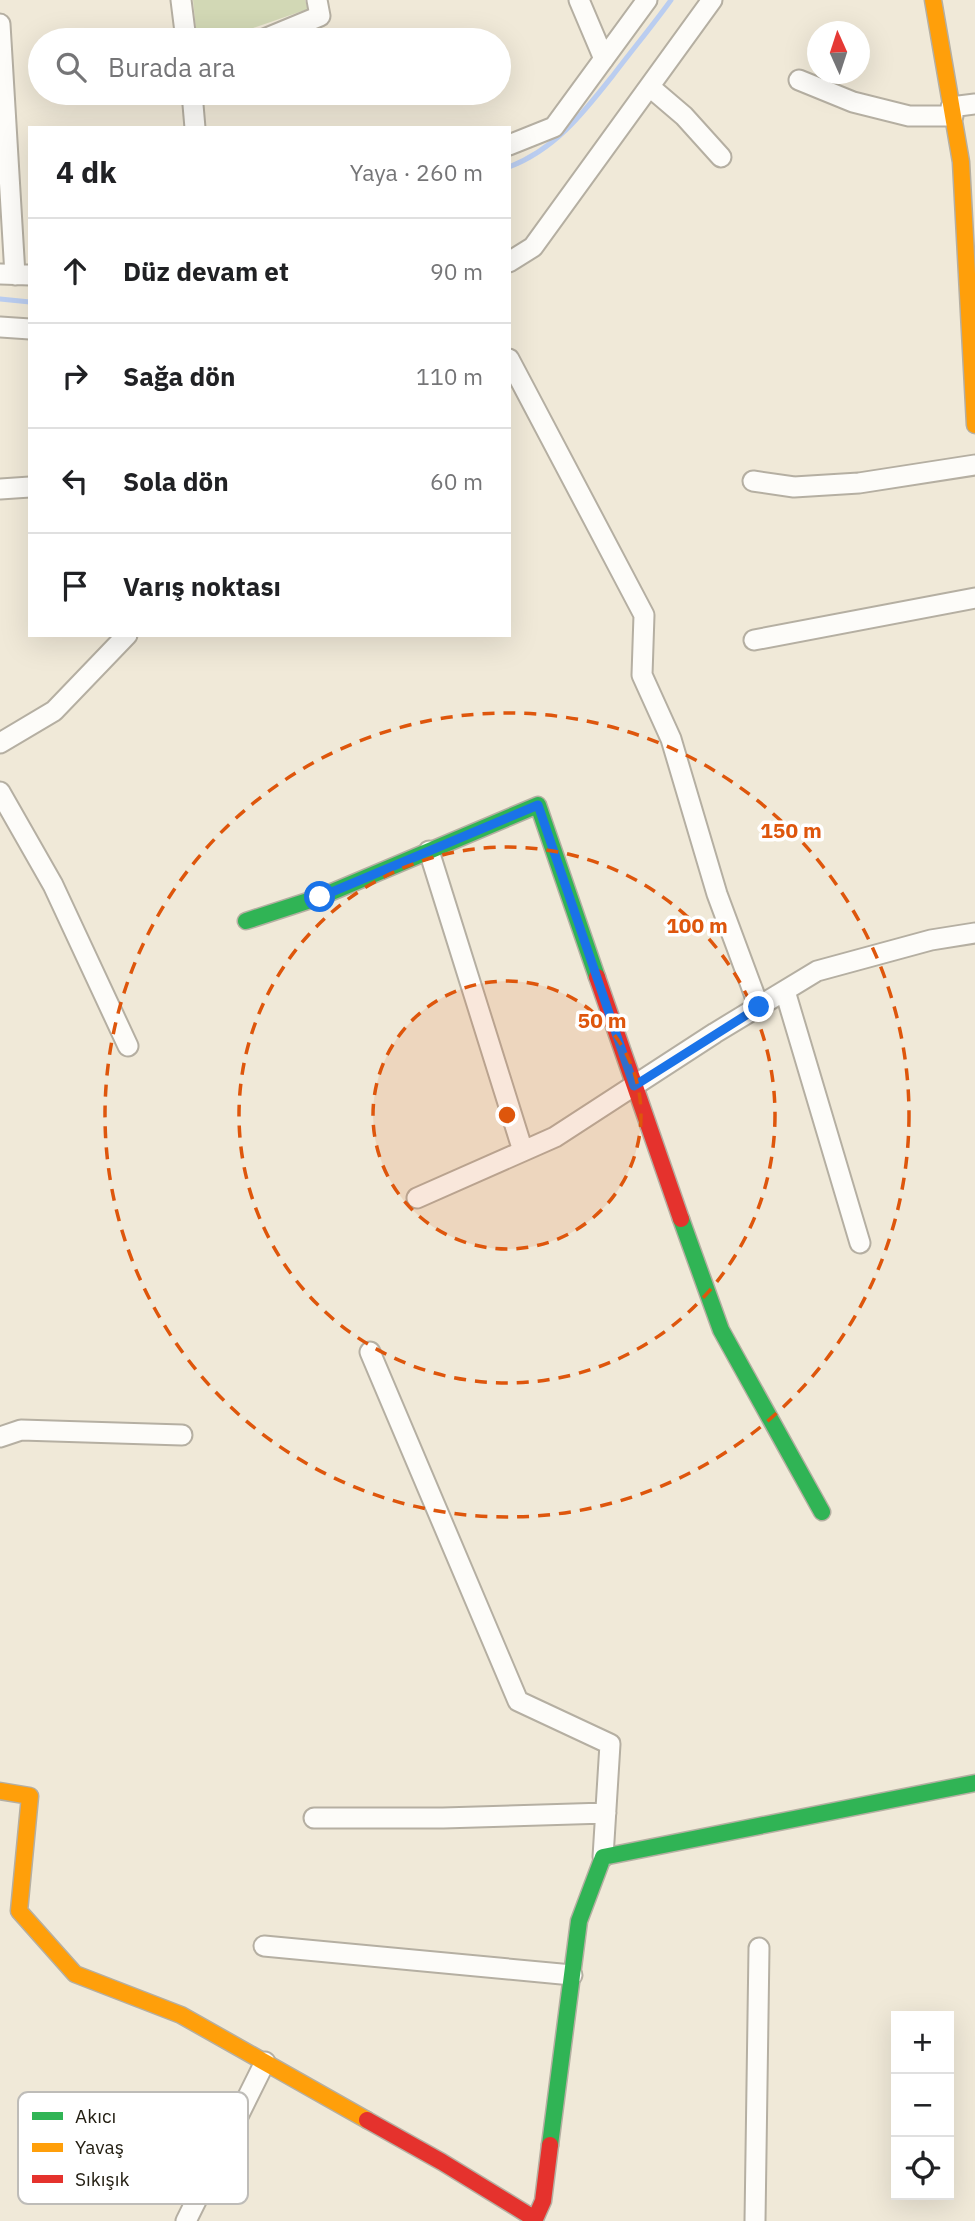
<!DOCTYPE html>
<html lang="tr">
<meta charset="utf-8">
<style>
body{margin:0;font-family:"IBM Plex Sans",sans-serif;background:#f2f2f2;color:#202124}
.controls{position:absolute;right:21px;bottom:21px;display:grid;overflow:hidden;border-radius:0px;box-shadow:0 7px 28px #0002}
.controls button{width:63px;height:63px;display:grid;place-items:center;padding:0;border:0;border-bottom:2px solid #e0e0e0;background:#fff;color:#202124;font:35px sans-serif}
.compass{position:absolute;left:807px;top:21px;width:63px;height:63px;border-radius:50%;background:#fff;box-shadow:0 7px 28px #0002;rotate:357deg}
.stop{position:absolute;width:21px;height:21px;margin:-16px;border:5px solid #1a73e8;border-radius:50%;background:#fff}
.stop.end{background:#1a73e8;border-color:#fff;box-shadow:0 2px 7px #0008}
.list{margin:0;padding:0;list-style:none}
h2{display:flex;justify-content:space-between;align-items:center;height:91px;margin:0;padding:0 28px;font-size:30px}
h2 small{font-size:23px;font-weight:400;color:#757577}
.list li{display:grid;grid-template-columns:46px 1fr auto;gap:21px;align-items:center;box-sizing:border-box;height:105px;padding:0 28px;border-top:2px solid #e0e0e0}
.list b{display:block;font-size:26px;white-space:nowrap}
.list em{font-size:23px;font-style:normal;color:#757577}
.icon{flex:none;width:38px;height:38px;fill:none;stroke:currentColor;stroke-width:2;stroke-linecap:round;stroke-linejoin:round}
.map{position:relative;flex:none;width:975px;height:2221px;overflow:hidden}
.search{position:absolute;background:#fff;box-shadow:0 7px 28px #0002;left:28px;top:28px;width:483px;height:77px;display:flex;align-items:center;gap:18px;box-sizing:border-box;padding:0 24px;border-radius:38px;color:#757577;font-size:26px}
.panel{position:absolute;background:#fff;box-shadow:0 7px 28px #0002;left:28px;top:126px;width:483px;height:511px;border-radius:0px}
.map>svg:first-child{display:block}
</style>
<div class="map">
<svg width="975" height="2221" viewBox="0 0 975 2221">
<rect width="100%" height="100%" fill="#f0e9d8"/>
<path fill="#d2d8b5" d="M193,0h112l3,9 -89,31h-22z"/>
<g fill="none" stroke-linecap="round" stroke-linejoin="round">
<path stroke="#bacdf0" stroke-width="5" d="M509,167c47,-18 75,-55 105,-93 19,-25 39,-49 57,-74
M0,299l30,3"/>
<g stroke="#b5afa2" stroke-width="23">
<path id="street" d="M181,0l5,40
M579,0l25,59
M0,24l15,251
M262,40l58,-24 -3,-16
M799,80l54,22 56,14h44
M650,87l34,29 37,41
M192,93l3,35
M951,107l24,-3
M509,145l45,-18 93,-127
M509,262l24,-15 179,-247
M0,274l30,1
M0,327l30,2
M509,359l135,256 -2,60 29,64 46,155 42,113
M753,481l41,6 65,-4 116,-18
M0,489l30,-2
M754,640l221,-42
M0,743l54,-32 73,-76
M0,792l53,93 75,161
M429,851l94,300
M785,991l75,252
M417,1198l138,-61 160,-104 102,-62 114,-31 44,-7
M370,1352l148,349 92,43 -7,113
M0,1437l21,-7 161,5
M314,1818h129l163,-5
M264,1946l308,29
M186,2221l79,-159
M755,2221l4,-273"/>
</g>
<g stroke="#b5afa2" stroke-width="19">
<path id="fast" d="M246,921l74,-24 218,-92 59,172
M681,1219l40,111 101,182
M550,2145l29,-224 24,-64 372,-74"/>
</g>
<g stroke="#b5afa2" stroke-width="19">
<path id="slow" d="M933,0l28,162 14,263
M0,1791l30,5 -11,115 56,63 106,41 186,105"/>
</g>
<g stroke="#b5afa2" stroke-width="19">
<path id="jam" d="M597,977l84,242
M367,2120l75,42 93,57 8,-18 7,-56"/>
</g>
<use href="#street" stroke="#fdfcf9" stroke-width="19"/>
<use href="#fast" stroke="#30b455" stroke-width="16"/>
<use href="#slow" stroke="#ff9f0a" stroke-width="16"/>
<use href="#jam" stroke="#e5322d" stroke-width="16"/>
</g>
<g fill="none" stroke-linecap="round" stroke-linejoin="round">
<path stroke="#1a73e8" stroke-width="9" d="M320,897l218,-92 96,281 125,-79"/>
</g>
<circle cx="507" cy="1115" r="134" fill="#de560c" fill-opacity=".12"/>
<g fill="none" stroke="#de560c" stroke-width="3.5" stroke-dasharray="12 9">
<circle cx="507" cy="1115" r="134"/>
<circle cx="507" cy="1115" r="268"/>
<circle cx="507" cy="1115" r="402"/>
</g>
<rect x="18" y="2092" width="230" height="112" rx="10" fill="#fff" stroke="#bebcb8" stroke-width="2"/>
<rect x="32" y="2112" width="31" height="8" fill="#30b455"/>
<rect x="32" y="2143" width="31" height="9" fill="#ff9f0a"/>
<rect x="32" y="2175" width="31" height="8" fill="#e5322d"/>
<g font-size="19" fill="#252014">
<text x="75" y="2123">Akıcı</text>
<text x="75" y="2154">Yavaş</text>
<text x="75" y="2186">Sıkışık</text>
</g>
<circle cx="507" cy="1115" r="10" fill="#de560c" stroke="#fff" stroke-width="3.5"/>
<g font-size="21" text-anchor="middle" font-weight="bold" fill="#de560c" stroke="#fff" stroke-width="7" stroke-linejoin="round" paint-order="stroke">
<text x="791" y="838">150 m</text>
<text x="697" y="933">100 m</text>
<text x="602" y="1028">50 m</text>
</g>
</svg>
<div class="controls">
<button>+</button>
<button>−</button>
<button><svg class="icon" aria-label="locate" viewBox="0 0 24 24"><circle cx="12" cy="12" r="6"/><path d="M12 2v4M12 18v4M2 12h4M18 12h4"/></svg></button>
</div>
<svg class="compass" viewBox="-18 -18 36 36"><path d="M0-13l5 13h-10z" fill="#e53935"/><path d="M0 13l5-13h-10z" fill="#757577"/></svg>
<div class="stop" style="left:320px;top:897px"></div>
<div class="stop end" style="left:759px;top:1007px"></div>
<div class="search"><svg class="icon" aria-label="search" viewBox="0 0 24 24"><circle cx="10" cy="10" r="6"/><path d="M15 15l6 6"/></svg>Burada ara</div>
<section class="panel">
<h2>4 dk<small>Yaya · 260 m</small></h2>
<ul class="list">
<li><svg class="icon" aria-label="ahead" viewBox="0 0 24 24"><path d="M12 20V5M6 11l6-6 6 6"/></svg><div><b>Düz devam et</b></div><em>90 m</em></li>
<li><svg class="icon" aria-label="right" viewBox="0 0 24 24"><path d="M7 20v-9h11M14 6l5 5-5 5"/></svg><div><b>Sağa dön</b></div><em>110 m</em></li>
<li><svg class="icon" aria-label="left" viewBox="0 0 24 24"><path d="M17 20v-9H6M10 6l-5 5 5 5"/></svg><div><b>Sola dön</b></div><em>60 m</em></li>
<li><svg class="icon" aria-label="arrive" viewBox="0 0 24 24"><path d="M6 21V4h12l-3 4 3 4H6"/></svg><div><b>Varış noktası</b></div></li>
</ul>
</section>
</div>
